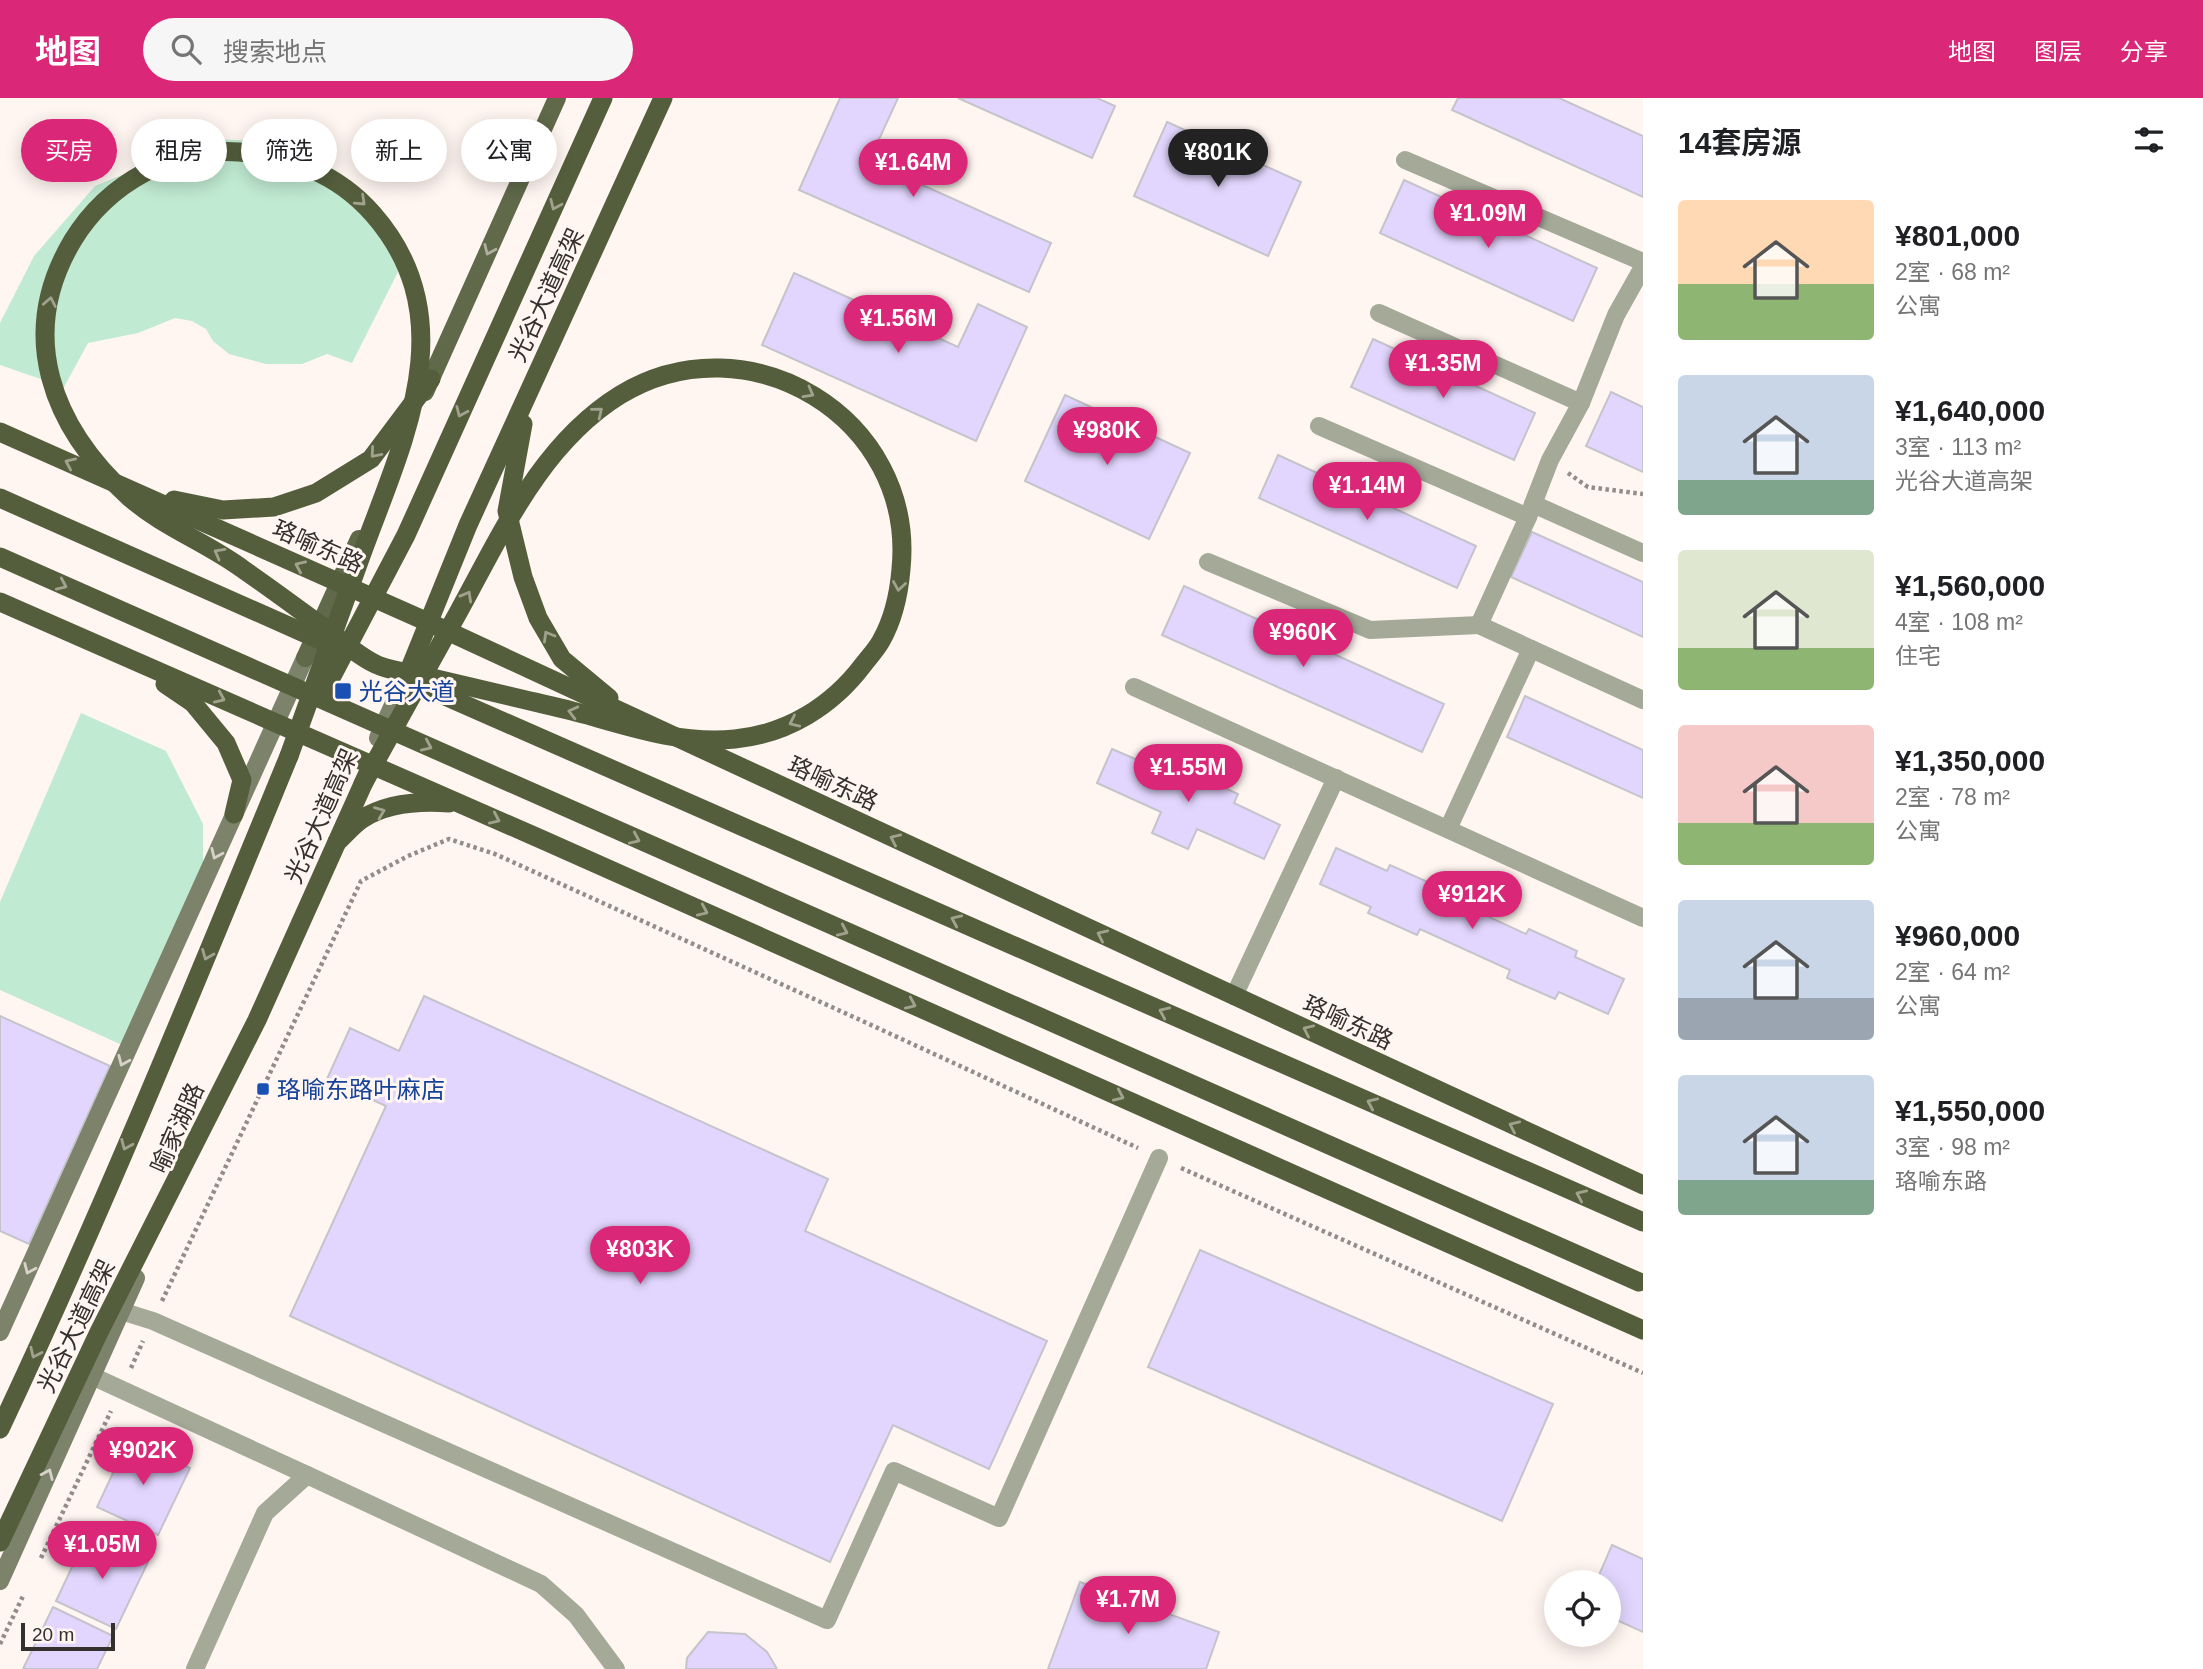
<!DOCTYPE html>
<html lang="zh">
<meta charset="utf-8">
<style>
:root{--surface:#fff;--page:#f6f6f6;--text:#202124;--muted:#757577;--accent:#db2777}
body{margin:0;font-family:Helvetica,"Noto Sans SC",sans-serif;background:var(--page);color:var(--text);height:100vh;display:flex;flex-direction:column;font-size:26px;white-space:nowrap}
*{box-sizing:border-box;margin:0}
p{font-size:23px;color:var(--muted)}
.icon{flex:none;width:38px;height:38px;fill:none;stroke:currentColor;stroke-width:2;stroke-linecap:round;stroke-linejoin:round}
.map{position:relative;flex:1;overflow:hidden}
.sheet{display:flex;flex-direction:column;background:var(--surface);width:560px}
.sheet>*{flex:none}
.top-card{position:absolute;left:21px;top:21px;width:665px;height:63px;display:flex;gap:14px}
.fabs{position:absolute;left:1544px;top:1472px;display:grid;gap:14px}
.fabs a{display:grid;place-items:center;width:77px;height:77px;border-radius:50%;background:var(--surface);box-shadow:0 4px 18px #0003;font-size:35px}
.scale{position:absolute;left:21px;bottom:18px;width:94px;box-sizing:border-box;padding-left:7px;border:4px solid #34302e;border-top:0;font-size:19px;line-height:24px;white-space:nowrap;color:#34302e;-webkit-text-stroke:5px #fff5f1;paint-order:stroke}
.price{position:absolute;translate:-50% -60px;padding:0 16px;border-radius:24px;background:var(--accent);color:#fff;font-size:23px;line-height:46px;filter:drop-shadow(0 2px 4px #0008)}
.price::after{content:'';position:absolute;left:50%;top:42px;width:21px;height:16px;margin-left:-10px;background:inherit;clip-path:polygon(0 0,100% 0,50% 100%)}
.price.active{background:#222;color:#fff}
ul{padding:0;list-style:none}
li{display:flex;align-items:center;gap:21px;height:175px;padding:0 35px}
li span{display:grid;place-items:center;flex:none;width:196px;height:140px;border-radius:7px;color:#555}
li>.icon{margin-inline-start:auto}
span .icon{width:84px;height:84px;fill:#fffc;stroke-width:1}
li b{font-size:30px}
h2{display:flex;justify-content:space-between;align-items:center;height:84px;padding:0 35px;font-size:30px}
.chip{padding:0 24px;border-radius:32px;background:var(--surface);box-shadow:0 4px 18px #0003;font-size:24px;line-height:63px}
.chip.active{background:var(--accent);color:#fff}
header{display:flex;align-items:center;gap:42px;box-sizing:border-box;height:98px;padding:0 35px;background:var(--accent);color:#fff}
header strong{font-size:33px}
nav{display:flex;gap:38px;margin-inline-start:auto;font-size:24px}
.search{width:490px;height:63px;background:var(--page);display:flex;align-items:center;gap:18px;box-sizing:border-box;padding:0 24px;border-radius:38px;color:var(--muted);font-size:26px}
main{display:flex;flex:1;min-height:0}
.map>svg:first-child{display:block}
.green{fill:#c0ead2}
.building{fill:#e2d6fe;stroke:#c5c3cb;stroke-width:2}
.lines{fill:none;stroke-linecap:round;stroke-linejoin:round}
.path{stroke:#938c89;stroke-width:4.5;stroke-dasharray:3.5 3.5;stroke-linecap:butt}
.minor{stroke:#a4a998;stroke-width:18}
.secondary{stroke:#7c836a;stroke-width:18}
.primary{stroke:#60694a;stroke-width:18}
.trunk{stroke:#545e3c;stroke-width:19}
.trunk-bridge{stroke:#545e3c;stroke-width:19}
.oneway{stroke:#a1a28d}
.oneway2{stroke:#b0af9e}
.oneway3{stroke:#d8d3c8}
.transit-dot{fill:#1a4fb4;stroke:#fff5f1;stroke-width:2.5}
.labels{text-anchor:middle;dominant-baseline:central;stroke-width:6;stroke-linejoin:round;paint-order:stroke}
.street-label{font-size:24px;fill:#34302e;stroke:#fff5f1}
.transit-label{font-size:24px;fill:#164399;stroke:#fff5f1;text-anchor:start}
</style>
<header>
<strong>地图</strong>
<div class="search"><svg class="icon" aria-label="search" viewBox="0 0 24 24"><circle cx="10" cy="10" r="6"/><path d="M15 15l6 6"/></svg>搜索地点</div>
<nav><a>地图</a><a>图层</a><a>分享</a></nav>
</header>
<main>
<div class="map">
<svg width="1643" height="1571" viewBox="0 0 1643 1571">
<rect width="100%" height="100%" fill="#fff5f1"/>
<!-- green -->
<g class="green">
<path d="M209,41l79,3 52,31 51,49 15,34 -54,107 -25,-9 -25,10h-36l-37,-10 -16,-13 -7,-12 -14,-8 -17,-3 -37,15 -50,10 -24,44 -64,-22v-42l34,-67 61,-70z"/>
<path d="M81,615l85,38 37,73v65l-72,160 -131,-59v-88z"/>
</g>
<!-- building -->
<g class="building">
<path d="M840,0h58l-29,63 182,82 -22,49 -230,-102z"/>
<path d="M958,0h139l18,8 -23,52z"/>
<path d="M1458,0h101l84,38v61l-191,-87z"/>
<path d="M1167,24l134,60 -33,74 -134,-60z"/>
<path d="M1404,82l193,88 -24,53 -193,-88z"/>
<path d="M794,175l164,74 20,-43 49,23 -51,114 -214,-96z"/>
<path d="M1373,241l162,74 -21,47 -163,-73z"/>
<path d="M1611,294l32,15v65l-57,-26z"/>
<path d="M1065,297l125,58 -41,86 -124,-58z"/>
<path d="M1278,357l198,91 -19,42 -198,-90z"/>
<path d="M1532,434l111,50v55l-132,-60z"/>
<path d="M1184,488l260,118 -22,48 -260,-117z"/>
<path d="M1525,598l118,54v48l-136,-61z"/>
<path d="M1112,651l42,18 5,-9 79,36 -4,9 46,22 -16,34 -67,-30 -9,20 -36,-16 9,-21 -64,-29z"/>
<path d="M1336,750l51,23 3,-6 49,22 -2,6 89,41 3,-5 48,22 -2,6 49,22 -16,35 -49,-22 -4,7 -48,-21 3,-8 -90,-41 -3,6 -49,-22 3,-6 -51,-23z"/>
<path d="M424,898l404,183 -23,52 242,110 -58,128 -96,-44 -63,137 -540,-246 96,-210 -59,-27 23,-51 49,23z"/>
<path d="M0,918l110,50 -81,178 -29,-13z"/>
<path d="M1200,1152l353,154 -51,117 -354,-154z"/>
<path d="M129,1341l61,29 -32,67 -61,-28z"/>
<path d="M88,1435l60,29 -32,67 -60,-28z"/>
<path d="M1612,1447l31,14v73l-35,-16v-34h-12z"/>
<path d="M1080,1484l139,50 -13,37h-158z"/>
<path d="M53,1509l60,29 -16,33h-74z"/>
<path d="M708,1534l37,2 22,18 10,17h-91l1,-11z"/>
</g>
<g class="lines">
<!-- path -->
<g class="path">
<path d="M1568,375l20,14 55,7"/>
<path d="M1181,1070l462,205"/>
<path d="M162,1203l199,-420 47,-25 41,-17 46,15 374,170 269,124"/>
<path d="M131,1270l12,-27"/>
<path d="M41,1460l70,-147"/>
<path d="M0,1546l24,-50"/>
</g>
<!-- minor -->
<g class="minor">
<path d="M1405,62l238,102"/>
<path d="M1643,169l-27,48 -35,88 -31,57 -22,57 -49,108 164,75"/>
<path d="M1379,215l202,90"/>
<path d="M1319,328l209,91"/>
<path d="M1533,406l110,49"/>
<path d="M1208,464l162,68 109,-5"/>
<path d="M1134,589l509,231"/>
<path d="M1448,731l83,-180"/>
<path d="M1234,898l102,-218"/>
<path d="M121,1213l32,10 674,299 67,-149 105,47 160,-360"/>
<path d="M92,1278l215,99"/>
<path d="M195,1571l70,-156 42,-38 234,109 35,31 40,54"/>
</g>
<!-- secondary -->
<g class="secondary">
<path d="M378,640l20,-44"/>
<path d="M0,1234l305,-674"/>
<path d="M0,1483l136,-303"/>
</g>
<!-- primary -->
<g class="primary">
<path d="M425,294l132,-294"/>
<path d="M305,560l54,-119"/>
</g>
<!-- trunk -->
<g class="trunk">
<path d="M523,326l-16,87 16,66 15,41 24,41 47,39"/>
<path d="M0,334l430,191 1213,562"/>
<path d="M174,402l49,10 51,-3 42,-14 55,-34 60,-80"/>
<path d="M0,504l543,238 1100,490"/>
<path d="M165,586l28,19 33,40 16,37 -8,34"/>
<path d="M337,744c8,-7 16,-17 25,-23 25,-16 59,-18 87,-16"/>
<path d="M0,1331c104,-221 196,-447 289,-673"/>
</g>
<!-- trunk-bridge -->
<g class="trunk-bridge">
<path d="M0,400l338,150"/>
<path d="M0,459l1639,725"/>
<path d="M404,585l64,-158 195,-427"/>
<path d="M420,587l1223,537"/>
<path d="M322,597l84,-160 197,-437"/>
<path d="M289,658c24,-67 48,-133 72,-200 41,-113 105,-236 12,-342 -36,-41 -82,-57 -134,-62 -66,-5 -131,31 -166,88 -57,95 -21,187 56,257 34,30 79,46 115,73 29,20 57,41 86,62 16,12 32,27 50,34 14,5 30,7 44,10 30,7 60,14 89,21 25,6 50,11 74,18 49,14 96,29 148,24 52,-5 97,-33 128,-74 6,-8 13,-15 18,-24 12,-21 18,-48 20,-72 15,-151 -153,-252 -281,-174 -79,49 -118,138 -161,216 -32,58 -64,115 -96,173"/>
<path d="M0,1444l99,-210 158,-312 111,-247"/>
</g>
</g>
<!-- one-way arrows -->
<defs><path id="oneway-chevron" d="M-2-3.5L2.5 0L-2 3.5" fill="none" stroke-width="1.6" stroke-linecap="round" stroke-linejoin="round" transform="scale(1.75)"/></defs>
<g class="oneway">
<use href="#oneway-chevron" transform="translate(361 103) rotate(43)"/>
<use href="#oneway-chevron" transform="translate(555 107) rotate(114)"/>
<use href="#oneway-chevron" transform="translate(50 204) rotate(-79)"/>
<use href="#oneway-chevron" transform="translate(809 295) rotate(29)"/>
<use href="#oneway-chevron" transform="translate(461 314) rotate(114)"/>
<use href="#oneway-chevron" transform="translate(598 314) rotate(-39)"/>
<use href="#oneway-chevron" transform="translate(375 355) rotate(131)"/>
<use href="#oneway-chevron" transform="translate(70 365) rotate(-156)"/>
<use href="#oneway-chevron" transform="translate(219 455) rotate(-151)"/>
<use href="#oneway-chevron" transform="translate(300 468) rotate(-156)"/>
<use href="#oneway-chevron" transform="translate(62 487) rotate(24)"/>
<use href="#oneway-chevron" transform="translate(899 488) rotate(99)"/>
<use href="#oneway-chevron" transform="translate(467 498) rotate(-61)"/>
<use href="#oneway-chevron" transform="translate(548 538) rotate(-120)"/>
<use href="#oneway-chevron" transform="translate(220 600) rotate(24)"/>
<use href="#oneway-chevron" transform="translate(573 614) rotate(-166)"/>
<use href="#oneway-chevron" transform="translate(794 624) rotate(155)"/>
<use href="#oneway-chevron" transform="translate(427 648) rotate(24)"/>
<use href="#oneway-chevron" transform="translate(380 714) rotate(-22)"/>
<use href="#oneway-chevron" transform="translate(495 721) rotate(24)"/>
<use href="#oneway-chevron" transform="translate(635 741) rotate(24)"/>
<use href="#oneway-chevron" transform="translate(895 741) rotate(-155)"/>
<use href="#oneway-chevron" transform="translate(703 813) rotate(24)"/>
<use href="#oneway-chevron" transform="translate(956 822) rotate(-156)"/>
<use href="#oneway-chevron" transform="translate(843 833) rotate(24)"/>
<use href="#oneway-chevron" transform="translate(1102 837) rotate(-155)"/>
<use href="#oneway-chevron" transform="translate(207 857) rotate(112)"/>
<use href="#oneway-chevron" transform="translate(911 906) rotate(24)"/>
<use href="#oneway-chevron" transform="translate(1164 914) rotate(-156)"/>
<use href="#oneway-chevron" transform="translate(1308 932) rotate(-155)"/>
<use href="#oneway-chevron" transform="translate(1119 998) rotate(24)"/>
<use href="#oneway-chevron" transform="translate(1372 1005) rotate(-156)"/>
<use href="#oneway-chevron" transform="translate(1514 1028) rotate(-155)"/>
<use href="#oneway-chevron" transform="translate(126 1047) rotate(113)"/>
<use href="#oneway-chevron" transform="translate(1581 1097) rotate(-156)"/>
<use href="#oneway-chevron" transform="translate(35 1255) rotate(115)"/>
</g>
<use class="oneway2" href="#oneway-chevron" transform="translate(489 152) rotate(114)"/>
<g class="oneway3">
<use href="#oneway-chevron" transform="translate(216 756) rotate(114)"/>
<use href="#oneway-chevron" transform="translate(123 963) rotate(114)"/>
<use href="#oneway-chevron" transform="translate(29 1171) rotate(114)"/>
<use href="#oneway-chevron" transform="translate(48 1376) rotate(-66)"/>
</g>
<!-- markers -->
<g class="transit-dot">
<rect x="334" y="584" width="18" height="18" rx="3.5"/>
<rect x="256" y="984" width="14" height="14" rx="3.5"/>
</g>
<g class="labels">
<!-- street labels -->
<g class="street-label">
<text transform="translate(546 197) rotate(-65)">光谷大道高架</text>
<text transform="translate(318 448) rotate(24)">珞喻东路</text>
<text transform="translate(833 685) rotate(25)">珞喻东路</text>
<text transform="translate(321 718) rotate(-66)">光谷大道高架</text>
<text transform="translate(1348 924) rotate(25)">珞喻东路</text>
<text transform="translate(177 1030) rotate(-66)">喻家湖路</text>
<text transform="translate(76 1228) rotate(-64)">光谷大道高架</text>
</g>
<!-- transit labels -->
<g class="transit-label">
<text x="359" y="593">光谷大道</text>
<text x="277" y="991">珞喻东路叶麻店</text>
</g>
</g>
</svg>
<div class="fabs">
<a><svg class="icon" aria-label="locate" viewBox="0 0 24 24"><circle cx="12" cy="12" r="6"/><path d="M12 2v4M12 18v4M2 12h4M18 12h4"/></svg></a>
</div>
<div class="scale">20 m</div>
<b class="price active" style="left:1218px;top:91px">¥801K</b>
<b class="price" style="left:913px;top:101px">¥1.64M</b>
<b class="price" style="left:1488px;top:152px">¥1.09M</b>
<b class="price" style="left:898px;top:257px">¥1.56M</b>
<b class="price" style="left:1443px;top:302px">¥1.35M</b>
<b class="price" style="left:1107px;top:369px">¥980K</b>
<b class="price" style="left:1367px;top:424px">¥1.14M</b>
<b class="price" style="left:1303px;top:571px">¥960K</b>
<b class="price" style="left:1188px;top:706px">¥1.55M</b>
<b class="price" style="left:1472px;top:833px">¥912K</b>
<b class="price" style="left:640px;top:1188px">¥803K</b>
<b class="price" style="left:143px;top:1389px">¥902K</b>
<b class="price" style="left:102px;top:1483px">¥1.05M</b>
<b class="price" style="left:1128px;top:1538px">¥1.7M</b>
<div class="top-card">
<a class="chip active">买房</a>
<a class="chip">租房</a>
<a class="chip">筛选</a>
<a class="chip">新上</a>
<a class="chip">公寓</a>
</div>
</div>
<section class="sheet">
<h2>14套房源<svg class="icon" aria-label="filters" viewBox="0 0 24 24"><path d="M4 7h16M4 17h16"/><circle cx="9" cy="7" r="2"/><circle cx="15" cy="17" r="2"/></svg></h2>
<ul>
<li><span style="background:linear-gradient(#ffd9b3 60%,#8fb573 0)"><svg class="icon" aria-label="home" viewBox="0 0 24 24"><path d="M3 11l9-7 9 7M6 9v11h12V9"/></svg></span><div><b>¥801,000</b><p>2室 · 68 m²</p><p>公寓</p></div></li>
<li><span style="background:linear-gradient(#c9d6e8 75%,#7fa58c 0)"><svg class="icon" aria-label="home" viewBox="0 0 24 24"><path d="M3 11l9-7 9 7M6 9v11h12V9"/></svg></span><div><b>¥1,640,000</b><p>3室 · 113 m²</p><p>光谷大道高架</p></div></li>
<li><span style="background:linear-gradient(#dfe7d0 70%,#8fb573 0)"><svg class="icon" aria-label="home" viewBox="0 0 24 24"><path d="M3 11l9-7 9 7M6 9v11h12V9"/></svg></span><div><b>¥1,560,000</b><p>4室 · 108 m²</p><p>住宅</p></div></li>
<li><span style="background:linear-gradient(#f6c9c9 70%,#8fb573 0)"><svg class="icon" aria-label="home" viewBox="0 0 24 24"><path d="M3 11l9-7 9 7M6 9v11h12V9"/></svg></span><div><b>¥1,350,000</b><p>2室 · 78 m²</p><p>公寓</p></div></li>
<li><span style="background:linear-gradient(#c9d6e8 70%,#9aa5b1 0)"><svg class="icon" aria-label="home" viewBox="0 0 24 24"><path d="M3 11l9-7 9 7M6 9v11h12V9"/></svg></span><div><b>¥960,000</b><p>2室 · 64 m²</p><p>公寓</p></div></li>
<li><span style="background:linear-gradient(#c9d6e8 75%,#7fa58c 0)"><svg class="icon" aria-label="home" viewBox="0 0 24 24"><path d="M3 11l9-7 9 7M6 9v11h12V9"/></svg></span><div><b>¥1,550,000</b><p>3室 · 98 m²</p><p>珞喻东路</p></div></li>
</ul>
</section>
</main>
